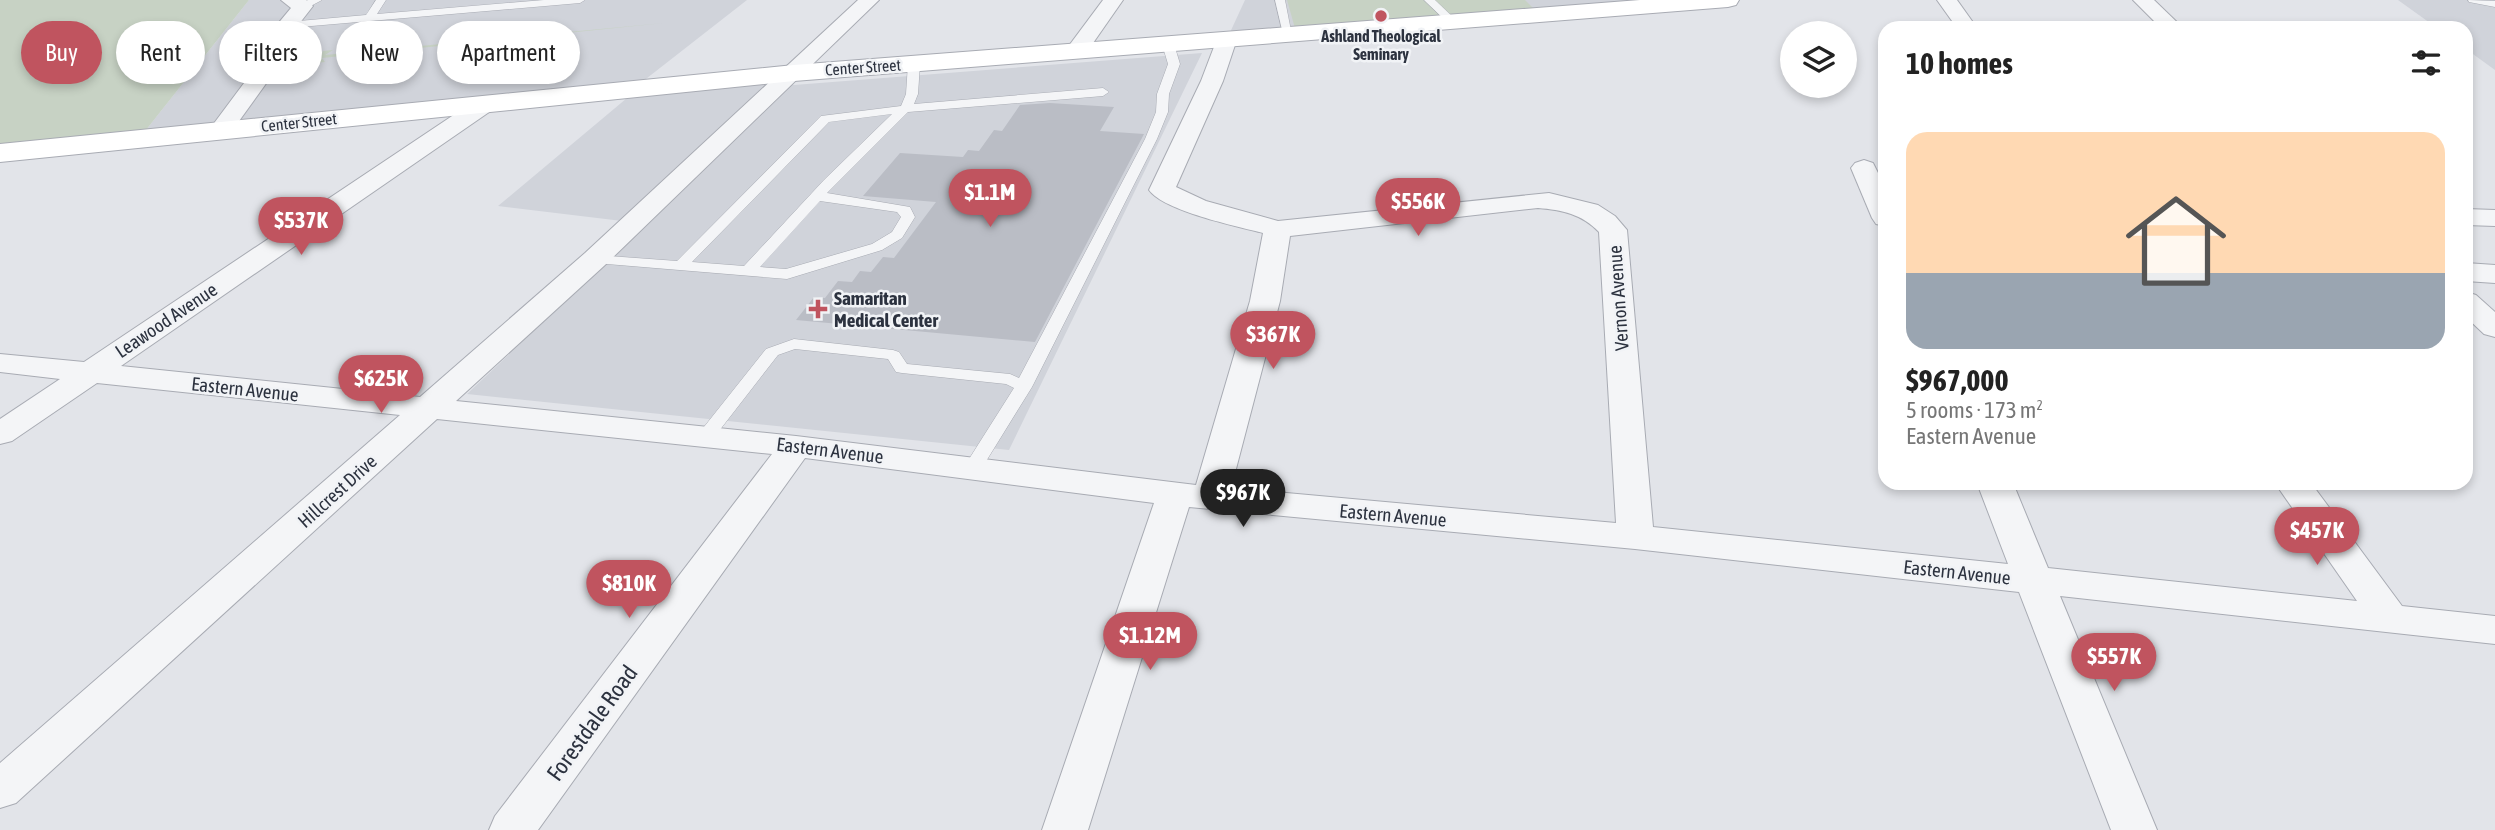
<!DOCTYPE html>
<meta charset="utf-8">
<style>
:root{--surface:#fff;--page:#f2f2f2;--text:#222;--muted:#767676;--accent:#c0545f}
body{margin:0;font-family:"Asap Condensed",sans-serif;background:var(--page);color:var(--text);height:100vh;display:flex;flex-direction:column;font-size:26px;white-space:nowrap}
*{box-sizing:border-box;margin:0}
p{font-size:23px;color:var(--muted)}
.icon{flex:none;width:38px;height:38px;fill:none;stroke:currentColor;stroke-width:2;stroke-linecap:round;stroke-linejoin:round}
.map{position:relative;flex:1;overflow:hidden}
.drawer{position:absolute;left:1878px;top:21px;width:595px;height:469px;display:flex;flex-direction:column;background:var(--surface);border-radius:21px;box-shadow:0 4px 10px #0003}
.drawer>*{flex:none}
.top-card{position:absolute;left:21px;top:21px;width:665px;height:63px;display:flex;gap:14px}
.controls{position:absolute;left:1780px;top:21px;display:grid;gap:14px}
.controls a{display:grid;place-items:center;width:77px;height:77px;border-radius:50%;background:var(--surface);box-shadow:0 4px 10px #0003;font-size:35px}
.price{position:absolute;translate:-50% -60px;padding:0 16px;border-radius:24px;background:var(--accent);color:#fff;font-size:23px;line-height:46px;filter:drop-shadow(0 2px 4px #0008)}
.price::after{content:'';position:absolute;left:50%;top:42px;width:21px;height:16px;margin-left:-10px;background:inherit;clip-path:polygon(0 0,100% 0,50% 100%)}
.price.active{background:#222;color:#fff}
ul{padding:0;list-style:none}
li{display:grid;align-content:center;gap:14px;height:371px;padding:0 28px}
li span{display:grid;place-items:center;height:217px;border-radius:21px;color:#555}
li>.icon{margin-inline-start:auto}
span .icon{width:126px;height:126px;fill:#fffc;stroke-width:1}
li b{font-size:30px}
h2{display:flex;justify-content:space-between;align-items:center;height:84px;padding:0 28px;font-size:30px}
.tag{padding:0 24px;border-radius:32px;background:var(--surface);box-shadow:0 4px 10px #0003;font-size:24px;line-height:63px}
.tag.active{background:var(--accent);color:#fff}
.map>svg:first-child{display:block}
.built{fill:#d0d3da}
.green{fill:#c7d2c4}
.building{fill:#babdc5}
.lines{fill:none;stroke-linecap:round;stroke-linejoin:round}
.service-casing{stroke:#a8abb3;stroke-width:1}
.minor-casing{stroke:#a8abb3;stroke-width:2}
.secondary-casing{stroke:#a8abb3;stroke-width:2}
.service{fill:#f4f5f7;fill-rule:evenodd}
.minor{fill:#f4f5f7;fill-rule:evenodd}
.secondary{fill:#fff;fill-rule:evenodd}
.poi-dot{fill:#c0545f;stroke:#f1f3f6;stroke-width:2.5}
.labels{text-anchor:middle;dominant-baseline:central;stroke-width:5;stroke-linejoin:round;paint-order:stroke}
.far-poi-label{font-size:16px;font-weight:bold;fill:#2c323f;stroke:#f1f3f6}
.far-street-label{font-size:16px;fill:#2c323f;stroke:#f1f3f6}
.poi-label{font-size:19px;font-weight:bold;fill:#2c323f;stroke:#f1f3f6;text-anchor:start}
.street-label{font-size:19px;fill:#2c323f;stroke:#f1f3f6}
.near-street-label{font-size:23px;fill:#2c323f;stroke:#f1f3f6}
</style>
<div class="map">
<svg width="2495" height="830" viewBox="0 0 2495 830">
<rect width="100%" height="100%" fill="#e2e4e9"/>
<!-- built -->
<g class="built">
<path d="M249,0h498l-105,82 126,-10 26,13 408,-32 -193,397 -542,-56 180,-170 -149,-18 135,-113 -496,56 5,-14z"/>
<path d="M1245,0h430l-448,39z"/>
<path d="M2398,0h97v70l-29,-21v-21h-29z"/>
</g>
<!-- green -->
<g class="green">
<path d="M0,0h249l-107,135 -142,15z"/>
<path d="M1287,0h238l12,12 -241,20z"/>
<path d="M664,23l-342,35 3,4 -9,1 7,-12 10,-1 -8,5z"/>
</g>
<!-- building -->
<path class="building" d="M1050,103l64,4 -14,24 44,3 -109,208 -239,-22 18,-23 11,1 13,-17 14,1 8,-11 11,1 12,-15 11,1 42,-56 -73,-6 37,-43 63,4 5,-7 11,1 15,-21 8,1 18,-26z"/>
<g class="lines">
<defs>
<g id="service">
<path d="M308,0h14l-15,8h-8v-4z"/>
<path d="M376,0h10l-9,14 167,-14h41l-5,3 -292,25 -5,-3 5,-3 78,-7z"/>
<path d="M1275,0h10l7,36 -9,-2z"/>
<path d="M1424,0h11l22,21 -9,2z"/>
<path d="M2468,0l27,1v6l-26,-5z"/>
<path d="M1168,41l6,3 6,20 -11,30 -1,18 -11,27 -125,248 -52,84 -7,2 -9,-6 50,-79 -8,-4 -104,-11 -6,-1 -8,-13 -93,-10 -17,6 -66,85h-12l-3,-4 3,-4 66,-83 28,-10 99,11 6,2 8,12 103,10 9,4 126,-239 11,-27 1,-18 11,-30 -6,-20z"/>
<path d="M914,61l6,3 -2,30 -4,10 189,-16 6,4 -6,4 -195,16 -81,81 83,14 5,10 -13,21 -20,12 -95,29 -192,-16 -7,-4 7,-4 82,6 144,-145 80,-10 5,-12 2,-30zM892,114l-68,66 -80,86 -52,-4 137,-140zM820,201l77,11 4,5 -9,15 -20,12 -86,25 -26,-2z"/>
</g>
<g id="minor">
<path d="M281,0h25l7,6 -35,45 -3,20 -46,64 -8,2 -8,-2 -4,-5 44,-59 3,-21 35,-42z"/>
<path d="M858,0h21l-274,265 -149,136 340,35 400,49 54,-184 13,-68c-27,-7 -99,-22 -114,-43l52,-109 16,-42 3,-4h14l3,4 -14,42 -47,106 30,14 72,20 271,-28 49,12 17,11 12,14 26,297 355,37 -31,-81h36l35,85 309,33 -82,-118h36l91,123 93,10v28l-435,-48 97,234h-46l-92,-238 -384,-43 -446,-42 -101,323h-46l112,-327 -349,-45 -267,372h-49l6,-14 277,-362 -335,-35 -421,384 -16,5v-45l400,-348 -303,-32 -85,58 -12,3v-25l60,-40 -60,-7v-18l84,8 395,-264h16l4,5 -4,5 -374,258 299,31 165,-144zM1538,208c24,2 44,6 61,24l17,291 -385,-35 49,-187 10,-65z"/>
<path d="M1103,0h20l-39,56h-16l-3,-5z"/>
<path d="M1937,0h20l20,28h-20z"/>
<path d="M2133,0h21l29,28h-22z"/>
<path d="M1864,160l9,3 12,24v39l-9,-2 -4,-6 -21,-50 4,-5z"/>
<path d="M2466,209l29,1v16l-29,-1z"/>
<path d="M2466,263l29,2v18l-29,-2z"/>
<path d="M2466,292l10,3 19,17v25l-11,-3 -18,-17z"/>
</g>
<path id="secondary" d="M1640,0h99l-3,5 -8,2 -934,74 -794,81v-18l794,-79z"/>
</defs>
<!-- service casing -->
<use href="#service" class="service-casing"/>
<!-- minor casing -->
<use href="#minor" class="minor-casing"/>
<!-- secondary casing -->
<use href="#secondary" class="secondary-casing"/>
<!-- service -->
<use href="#service" class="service"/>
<!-- minor -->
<use href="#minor" class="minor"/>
<!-- secondary -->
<use href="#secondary" class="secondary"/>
</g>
<!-- markers -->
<g class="poi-dot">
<circle cx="1381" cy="16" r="7"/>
<path d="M814.5 298.5h7v7h7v7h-7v7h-7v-7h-7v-7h7z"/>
</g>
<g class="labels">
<!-- far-poi labels -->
<g class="far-poi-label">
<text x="1381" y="36">Ashland Theological<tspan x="1381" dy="18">Seminary</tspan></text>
</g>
<!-- far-street labels -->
<g class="far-street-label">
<text transform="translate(863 67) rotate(-4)">Center Street</text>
<text transform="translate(299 122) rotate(-6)">Center Street</text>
</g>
<!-- poi labels -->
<g class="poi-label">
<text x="834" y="298">Samaritan<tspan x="834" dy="22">Medical Center</tspan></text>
</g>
<!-- street labels -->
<g class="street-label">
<text transform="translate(1618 298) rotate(-94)">Vernon Avenue</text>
<text transform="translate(166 320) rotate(-34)">Leawood Avenue</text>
<text transform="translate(245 389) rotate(6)">Eastern Avenue</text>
<text transform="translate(830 450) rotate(7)">Eastern Avenue</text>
<text transform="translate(337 491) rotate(-42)">Hillcrest Drive</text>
<text transform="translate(1393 515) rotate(5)">Eastern Avenue</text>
<text transform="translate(1957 572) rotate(6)">Eastern Avenue</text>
</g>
<!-- near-street labels -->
<g class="near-street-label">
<text transform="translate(592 723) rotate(-54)">Forestdale Road</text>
</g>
</g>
</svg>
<div class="controls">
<a><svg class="icon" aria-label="layers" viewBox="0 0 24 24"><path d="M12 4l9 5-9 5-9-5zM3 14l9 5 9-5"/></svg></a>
</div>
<b class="price" style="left:990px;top:229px">$1.1M</b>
<b class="price" style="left:1418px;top:238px">$556K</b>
<b class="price" style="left:301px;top:257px">$537K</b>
<b class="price" style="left:1273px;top:371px">$367K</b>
<b class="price" style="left:381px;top:415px">$625K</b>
<b class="price active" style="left:1243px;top:529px">$967K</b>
<b class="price" style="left:2317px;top:567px">$457K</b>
<b class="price" style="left:629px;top:620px">$810K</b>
<b class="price" style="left:1150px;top:672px">$1.12M</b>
<b class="price" style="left:2114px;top:693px">$557K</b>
<div class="top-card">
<a class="tag active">Buy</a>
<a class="tag">Rent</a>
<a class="tag">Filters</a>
<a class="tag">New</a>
<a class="tag">Apartment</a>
</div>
<section class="drawer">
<h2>10 homes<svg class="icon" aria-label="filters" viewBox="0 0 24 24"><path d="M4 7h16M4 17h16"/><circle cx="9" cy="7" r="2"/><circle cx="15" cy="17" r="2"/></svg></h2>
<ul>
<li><span style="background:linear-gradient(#ffd9b3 65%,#9aa5b1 0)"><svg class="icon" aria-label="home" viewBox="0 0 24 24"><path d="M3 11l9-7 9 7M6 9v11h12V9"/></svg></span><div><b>$967,000</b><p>5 rooms · 173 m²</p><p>Eastern Avenue</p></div></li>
</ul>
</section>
</div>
